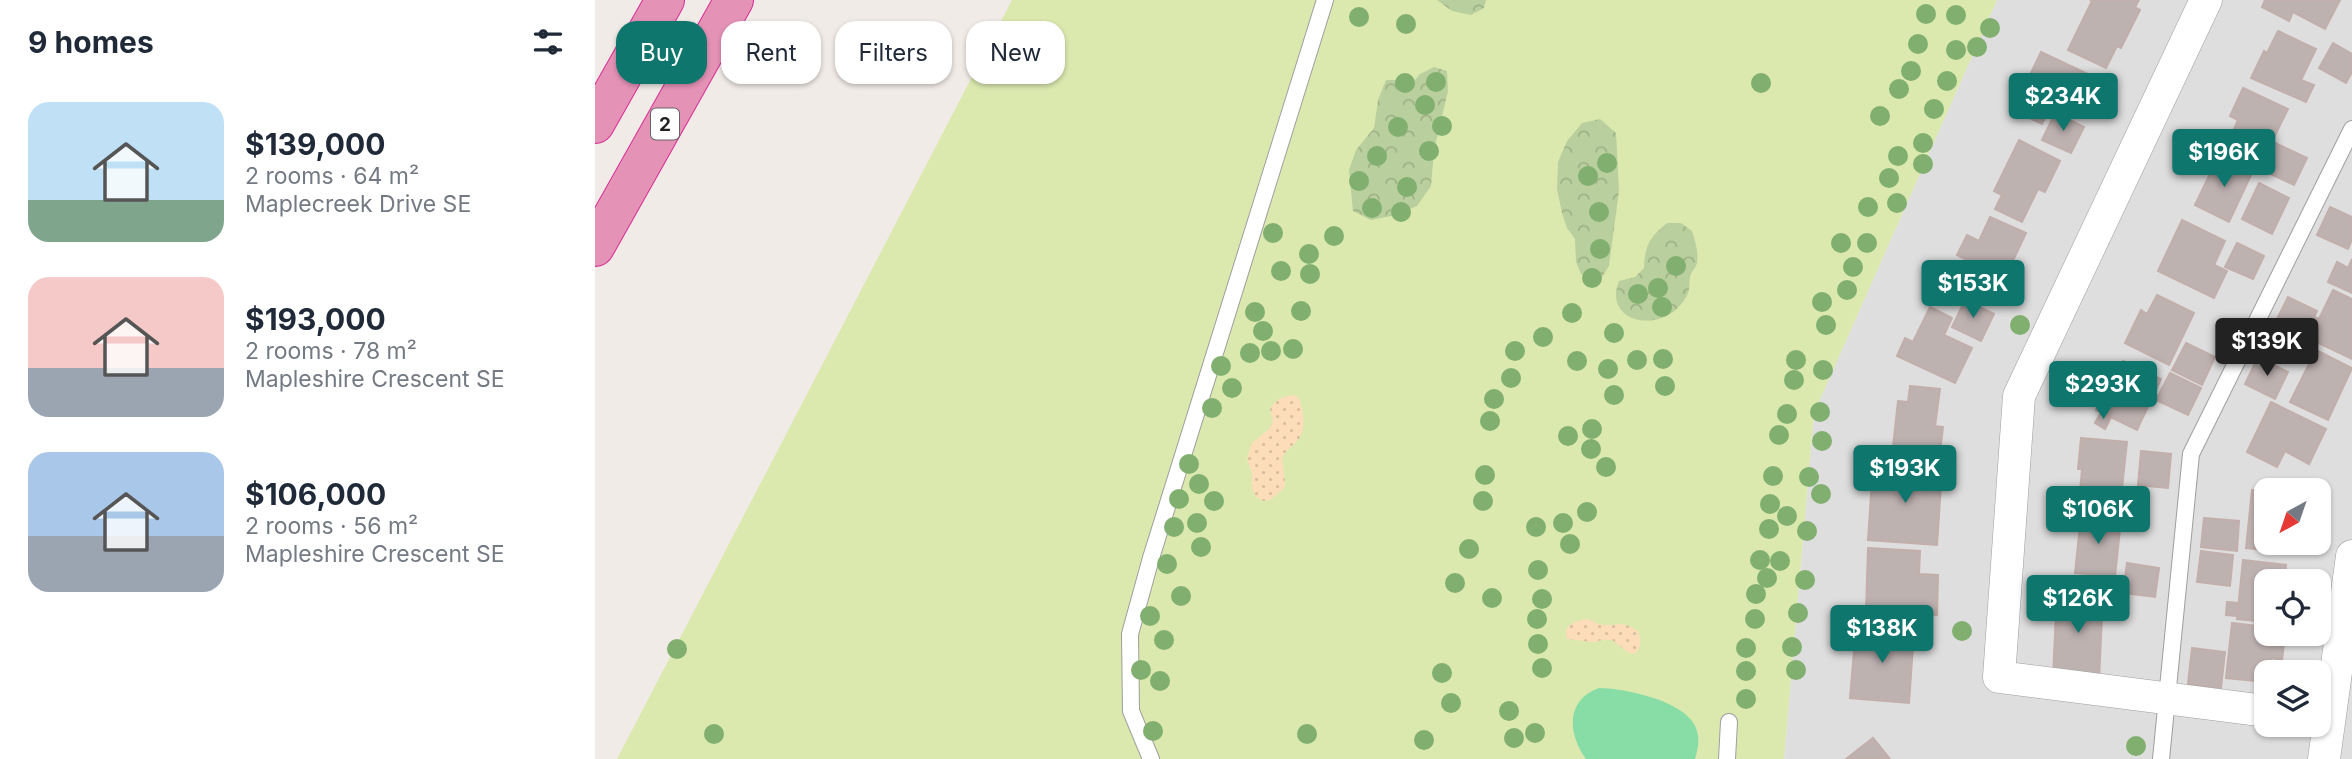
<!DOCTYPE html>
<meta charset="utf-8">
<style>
:root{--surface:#fff;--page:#f2f2f3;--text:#1f2937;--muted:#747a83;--accent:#0f766e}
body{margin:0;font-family:Inter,sans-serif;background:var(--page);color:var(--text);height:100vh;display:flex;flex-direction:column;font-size:26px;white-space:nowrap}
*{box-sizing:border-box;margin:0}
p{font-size:23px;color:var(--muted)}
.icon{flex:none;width:38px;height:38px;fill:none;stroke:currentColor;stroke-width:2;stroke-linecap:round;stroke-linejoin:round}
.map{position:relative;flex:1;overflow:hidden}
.side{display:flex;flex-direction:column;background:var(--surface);width:595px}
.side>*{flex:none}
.hud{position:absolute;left:21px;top:21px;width:665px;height:63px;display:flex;gap:14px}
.needle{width:46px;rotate:220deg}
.buttons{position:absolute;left:1659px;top:478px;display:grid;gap:14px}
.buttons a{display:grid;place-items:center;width:77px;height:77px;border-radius:14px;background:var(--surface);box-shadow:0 2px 5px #0004;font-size:35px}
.price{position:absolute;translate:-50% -60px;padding:0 16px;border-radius:7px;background:var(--accent);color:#fff;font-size:23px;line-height:46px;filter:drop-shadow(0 2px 4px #0008)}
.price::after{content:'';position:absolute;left:50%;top:42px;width:21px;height:16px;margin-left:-10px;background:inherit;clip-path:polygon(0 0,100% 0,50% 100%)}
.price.current{background:#222;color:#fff}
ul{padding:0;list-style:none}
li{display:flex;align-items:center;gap:21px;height:175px;padding:0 28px}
li span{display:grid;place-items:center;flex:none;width:196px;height:140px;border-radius:21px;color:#555}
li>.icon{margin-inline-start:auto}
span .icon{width:84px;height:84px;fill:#fffc;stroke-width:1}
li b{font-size:30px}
h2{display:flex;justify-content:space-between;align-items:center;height:84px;padding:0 28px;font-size:30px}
.chip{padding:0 24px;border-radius:21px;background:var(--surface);box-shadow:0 2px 5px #0004;font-size:24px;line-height:63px}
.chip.current{background:var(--accent);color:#fff}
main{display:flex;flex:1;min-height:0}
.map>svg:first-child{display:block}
.residential{fill:#dfdede;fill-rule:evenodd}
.grass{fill:#dbe9af}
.forest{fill:url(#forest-crowns)}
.sand{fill:url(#sand-dots)}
.pitch{fill:#88dda6}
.building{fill:#beb2b1;stroke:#c2aeaa;stroke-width:2}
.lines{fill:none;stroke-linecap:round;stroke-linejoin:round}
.service-casing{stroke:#9e9e9e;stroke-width:18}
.minor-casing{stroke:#9e9e9e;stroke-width:33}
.motorway-casing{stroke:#d72c94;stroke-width:40}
.service{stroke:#fff;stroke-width:16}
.minor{stroke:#fff;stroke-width:32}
.motorway{stroke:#e592b7;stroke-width:38}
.tree{fill:#80af70}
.labels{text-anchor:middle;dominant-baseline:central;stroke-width:7;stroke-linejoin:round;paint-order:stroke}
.shield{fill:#fff;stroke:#646464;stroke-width:2}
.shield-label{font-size:19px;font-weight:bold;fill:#212121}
</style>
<main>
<section class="side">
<h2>9 homes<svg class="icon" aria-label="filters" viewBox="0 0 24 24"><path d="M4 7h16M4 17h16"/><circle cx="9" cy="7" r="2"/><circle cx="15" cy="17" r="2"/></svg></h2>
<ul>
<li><span style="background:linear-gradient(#bfe0f5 70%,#7fa58c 0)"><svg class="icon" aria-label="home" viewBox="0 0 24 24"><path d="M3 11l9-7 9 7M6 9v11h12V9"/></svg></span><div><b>$139,000</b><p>2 rooms · 64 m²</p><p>Maplecreek Drive SE</p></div></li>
<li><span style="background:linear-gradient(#f6c9c9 65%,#9aa5b1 0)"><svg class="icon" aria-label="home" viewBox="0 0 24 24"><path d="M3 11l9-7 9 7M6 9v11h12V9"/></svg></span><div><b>$193,000</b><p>2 rooms · 78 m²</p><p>Mapleshire Crescent SE</p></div></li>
<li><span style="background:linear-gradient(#a9c7e8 60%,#9aa5b1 0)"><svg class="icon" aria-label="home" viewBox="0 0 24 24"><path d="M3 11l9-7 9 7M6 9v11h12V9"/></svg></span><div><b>$106,000</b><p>2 rooms · 56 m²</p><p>Mapleshire Crescent SE</p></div></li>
</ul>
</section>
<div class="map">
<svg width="1757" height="759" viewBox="0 0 1757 759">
<defs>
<pattern id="forest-crowns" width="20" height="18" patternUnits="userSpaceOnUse" patternTransform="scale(1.75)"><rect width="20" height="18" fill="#b9cf9d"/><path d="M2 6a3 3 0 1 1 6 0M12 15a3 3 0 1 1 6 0" fill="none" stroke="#9fb187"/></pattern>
<pattern id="sand-dots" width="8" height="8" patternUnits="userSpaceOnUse" patternTransform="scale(1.75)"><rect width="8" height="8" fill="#fdddb9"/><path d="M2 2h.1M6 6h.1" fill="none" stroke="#d9bd9f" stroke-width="1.8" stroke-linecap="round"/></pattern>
</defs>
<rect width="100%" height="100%" fill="#f1ebe7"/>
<!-- residential -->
<path class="residential" d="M1402,0h355v759h-568l30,-346zM1671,490h53v52h-53zM1671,581h53v53h-53zM1671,672h53v52h-53z"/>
<!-- grass -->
<path class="grass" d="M417,0h985l-183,413 -30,346h-1167z"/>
<!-- forest -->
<g class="forest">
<path d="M842,0h49l-2,8 -13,7 -19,-4z"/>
<path d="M839,67l13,4 1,20 -14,59 -3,36 -14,20 -21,9 -25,5 -18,-9 -4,-41 7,-20 18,-22 4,-28 8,-20h14l8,8 12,-14z"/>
<path d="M1005,119l16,14 3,58 -10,75 -7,11 -12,1 -9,-4 -5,-12 -1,-23 -8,-11 -5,-15 -5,-24 1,-27 9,-21 15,-18z"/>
<path d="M1072,223h14l11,8c3,10 7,21 5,32 -1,5 -6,8 -7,14 -1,5 0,11 -2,16 -19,44 -87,32 -69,-12l16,-4 9,-9c1,-23 5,-30 23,-45z"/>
</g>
<!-- sand -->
<g class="sand">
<path d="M697,395l6,2c6,12 9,34 -1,44 -5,6 -11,9 -15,17l3,24 -1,6 -14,12 -7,1 -7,-4 -4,-8v-16l-5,-14 4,-15 18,-15 4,-8 -3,-12c6,-10 11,-12 22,-14z"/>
<path d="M993,619c5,2 11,6 17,6 16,0 18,-4 33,6 3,9 4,15 -3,23l-6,-1 -17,-13h-9l-10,2 -26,-3c-5,-14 10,-19 21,-20z"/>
</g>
<!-- pitch -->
<path class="pitch" d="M1004,688c25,0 78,12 93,33 9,12 7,25 3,38h-109c-18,-25 -21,-59 13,-71z"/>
<!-- building -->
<g class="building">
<path d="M1495,0h49l-4,7 5,3 -19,38 -4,-2 -11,22 -38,-18 24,-49z"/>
<path d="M1670,0h75l-15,29 -32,-17 -4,9 -27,-14z"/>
<path d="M1683,31l38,18 -15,31 13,5 -8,17 -55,-24 13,-27 3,2z"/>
<path d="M1738,43l19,11v18l-6,11 -27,-15z"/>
<path d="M1446,52l51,24 -17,36 -17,-8 -3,7 -5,-3 -8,16 -29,-14z"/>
<path d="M1648,88l45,21 -24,49 -35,-17 9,-21 -8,-4z"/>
<path d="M1460,113l29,14 -13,26 -29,-13z"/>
<path d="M1424,140l41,21 -15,31 -7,-3 -16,33 -27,-13 7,-14 -8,-4z"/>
<path d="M1680,143l32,15 -13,27 -32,-15z"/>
<path d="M1623,157l34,16 -23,49 -34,-17z"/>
<path d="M1664,183l30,15 -17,36 -30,-15z"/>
<path d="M1735,207l22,10v22l-4,10 -31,-14z"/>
<path d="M1395,217l36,16 -33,70 -32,-15 7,-15 -4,-3 5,-9 -12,-6 10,-20 12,6z"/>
<path d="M1587,220l43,21 -11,24 13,6 -13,27 -56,-27z"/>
<path d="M1642,243l27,13 -11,23 -28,-12z"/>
<path d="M1757,259v34l-24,-11 9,-20 11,6z"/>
<path d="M1738,290l19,9v60l-42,-20 1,-2 -5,-2 -2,4 -30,-14 14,-28 29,14 -3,6 5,2z"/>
<path d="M1562,295l37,18 -25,52 -44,-22 16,-33 6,4z"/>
<path d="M1370,300l29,14 -13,27 -29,-14z"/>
<path d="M1335,307l22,11 -8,17 28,13 -17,35 -58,-27 8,-18 8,4z"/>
<path d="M1591,343l29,14 -13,28 -30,-15z"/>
<path d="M1721,350l36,18 -24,52 -38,-18z"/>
<path d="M1663,357l30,15 -13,27 -30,-15z"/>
<path d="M1528,361l38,18 -24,51 -41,-20 14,-29 3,2z"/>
<path d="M1575,373l31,15 -13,27 -32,-15z"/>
<path d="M1315,386l30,3 -5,37 8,1 -4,34 -47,-5 6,-55 10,1z"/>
<path d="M1676,402l55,27 -17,35 -24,-13 -8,16 -30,-15z"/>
<path d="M1505,414l10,5 -5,10 -10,-6z"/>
<path d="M1486,438l46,4 -6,55 -41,-5 2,-23h-4z"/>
<path d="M1546,451l30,3 -3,34 -30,-3z"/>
<path d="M1278,464l69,5 -5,76 -69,-5z"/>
<path d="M1657,490l14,2v50h16l-1,10 -35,-4z"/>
<path d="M1486,516l40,4 -6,56 -40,-3z"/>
<path d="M1609,518l35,3 -2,30 -36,-4z"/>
<path d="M1273,548l52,3 -1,23 19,1 -1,40 -71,-4z"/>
<path d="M1606,551l32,4 -3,31 -33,-4z"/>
<path d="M1648,560l43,5 -2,16h-18v41l-29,-3z"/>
<path d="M1532,563l32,5 -4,29 -32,-4z"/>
<path d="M1462,591l46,2 -4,87 -46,-3z"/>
<path d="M1632,602l11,1 -1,13 -11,-1z"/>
<path d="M1637,623l34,4v7h19l-3,26 -11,-2 -2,14h-3v10l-40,-4z"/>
<path d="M1261,627l58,5 -5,71 -59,-5z"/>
<path d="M1597,648l33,4 -4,36 -33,-4z"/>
<path d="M1278,738l17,21h-44z"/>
</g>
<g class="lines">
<defs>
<g id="service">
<path d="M556,759l-20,-48 -1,-77 21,-76 174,-558"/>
<path d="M1132,759l2,-37"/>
<path d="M1566,759l30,-305 161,-325"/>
</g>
<g id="minor">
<path d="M1611,0l-187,396 -20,281 267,34"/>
<path d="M1729,759l28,-203"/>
</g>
<g id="motorway">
<path d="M0,124l70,-124"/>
<path d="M0,247l139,-247"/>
</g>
</defs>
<!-- service casing -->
<use href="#service" class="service-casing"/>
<!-- minor casing -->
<use href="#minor" class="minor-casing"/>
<!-- motorway casing -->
<use href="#motorway" class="motorway-casing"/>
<!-- service -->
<use href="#service" class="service"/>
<!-- minor -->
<use href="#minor" class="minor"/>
<!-- motorway -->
<use href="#motorway" class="motorway"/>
</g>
<!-- trees -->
<g class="tree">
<circle cx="1331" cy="14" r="10"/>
<circle cx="1361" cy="15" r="10"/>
<circle cx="764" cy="17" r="10"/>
<circle cx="811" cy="24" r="10"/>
<circle cx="1395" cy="28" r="10"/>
<circle cx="1323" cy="44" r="10"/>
<circle cx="1382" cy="47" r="10"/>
<circle cx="1361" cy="50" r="10"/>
<circle cx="1316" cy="71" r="10"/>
<circle cx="1352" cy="81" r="10"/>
<circle cx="841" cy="82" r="10"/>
<circle cx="810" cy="83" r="10"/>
<circle cx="1166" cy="83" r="10"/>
<circle cx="1304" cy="89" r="10"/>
<circle cx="830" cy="105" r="10"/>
<circle cx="1339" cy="109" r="10"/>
<circle cx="1285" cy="116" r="10"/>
<circle cx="847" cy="126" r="10"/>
<circle cx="803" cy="127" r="10"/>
<circle cx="1328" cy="143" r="10"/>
<circle cx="834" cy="151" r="10"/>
<circle cx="782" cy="156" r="10"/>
<circle cx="1303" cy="156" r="10"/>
<circle cx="1012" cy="163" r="10"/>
<circle cx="1328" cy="164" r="10"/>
<circle cx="993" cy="176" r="10"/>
<circle cx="1294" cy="178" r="10"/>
<circle cx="764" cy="181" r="10"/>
<circle cx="812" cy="187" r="10"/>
<circle cx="1302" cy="203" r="10"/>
<circle cx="1273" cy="207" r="10"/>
<circle cx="777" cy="208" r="10"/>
<circle cx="806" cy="212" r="10"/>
<circle cx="1004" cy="212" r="10"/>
<circle cx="678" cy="233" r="10"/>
<circle cx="739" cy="236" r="10"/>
<circle cx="1246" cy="243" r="10"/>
<circle cx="1272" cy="243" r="10"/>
<circle cx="1005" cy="249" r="10"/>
<circle cx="714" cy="254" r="10"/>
<circle cx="1081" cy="266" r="10"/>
<circle cx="1258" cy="267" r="10"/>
<circle cx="686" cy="271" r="10"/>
<circle cx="715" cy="274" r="10"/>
<circle cx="997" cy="278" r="10"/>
<circle cx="1063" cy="288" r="10"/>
<circle cx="1252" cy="290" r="10"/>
<circle cx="1043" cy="294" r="10"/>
<circle cx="1227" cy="302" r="10"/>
<circle cx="1067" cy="307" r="10"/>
<circle cx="706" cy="311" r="10"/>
<circle cx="660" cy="312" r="10"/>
<circle cx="977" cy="313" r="10"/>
<circle cx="1231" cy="325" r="10"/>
<circle cx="1425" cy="325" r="10"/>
<circle cx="668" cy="331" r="10"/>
<circle cx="1019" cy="333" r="10"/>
<circle cx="948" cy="337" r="10"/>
<circle cx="698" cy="349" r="10"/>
<circle cx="676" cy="351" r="10"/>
<circle cx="920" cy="351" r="10"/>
<circle cx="655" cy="353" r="10"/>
<circle cx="1068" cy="359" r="10"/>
<circle cx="1042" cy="360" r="10"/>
<circle cx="1201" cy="360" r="10"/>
<circle cx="982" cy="361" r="10"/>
<circle cx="626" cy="366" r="10"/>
<circle cx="1013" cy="369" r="10"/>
<circle cx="1228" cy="370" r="10"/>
<circle cx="916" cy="378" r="10"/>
<circle cx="1199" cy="380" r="10"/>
<circle cx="1070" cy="386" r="10"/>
<circle cx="637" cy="388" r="10"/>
<circle cx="1019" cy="395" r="10"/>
<circle cx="899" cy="399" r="10"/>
<circle cx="617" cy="408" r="10"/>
<circle cx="1225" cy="412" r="10"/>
<circle cx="1192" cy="414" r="10"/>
<circle cx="895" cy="421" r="10"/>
<circle cx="997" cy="429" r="10"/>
<circle cx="1184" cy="435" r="10"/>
<circle cx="973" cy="436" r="10"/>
<circle cx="1227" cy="441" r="10"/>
<circle cx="996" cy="449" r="10"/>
<circle cx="594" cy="464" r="10"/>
<circle cx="1011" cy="467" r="10"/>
<circle cx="890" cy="475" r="10"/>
<circle cx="1178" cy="476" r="10"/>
<circle cx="1214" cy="477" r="10"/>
<circle cx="604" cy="484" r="10"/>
<circle cx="1226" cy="494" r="10"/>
<circle cx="584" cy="499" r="10"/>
<circle cx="619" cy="501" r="10"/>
<circle cx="888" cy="501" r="10"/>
<circle cx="1175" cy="504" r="10"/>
<circle cx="992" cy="512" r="10"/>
<circle cx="1192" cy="516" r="10"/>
<circle cx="602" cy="523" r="10"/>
<circle cx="968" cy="523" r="10"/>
<circle cx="579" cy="527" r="10"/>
<circle cx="941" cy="527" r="10"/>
<circle cx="1174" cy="529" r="10"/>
<circle cx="1212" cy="531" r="10"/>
<circle cx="975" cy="544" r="10"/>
<circle cx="606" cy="547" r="10"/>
<circle cx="874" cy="549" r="10"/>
<circle cx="1165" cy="560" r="10"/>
<circle cx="1185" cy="561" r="10"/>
<circle cx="572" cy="564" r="10"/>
<circle cx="943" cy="570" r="10"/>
<circle cx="1172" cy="578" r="10"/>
<circle cx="1210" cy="580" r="10"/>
<circle cx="860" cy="583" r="10"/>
<circle cx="1161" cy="594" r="10"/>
<circle cx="586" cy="596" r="10"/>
<circle cx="897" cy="598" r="10"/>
<circle cx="947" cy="599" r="10"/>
<circle cx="1203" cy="613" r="10"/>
<circle cx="555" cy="616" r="10"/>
<circle cx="942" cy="619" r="10"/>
<circle cx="1160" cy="619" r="10"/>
<circle cx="1367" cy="631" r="10"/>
<circle cx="569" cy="640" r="10"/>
<circle cx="943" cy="644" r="10"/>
<circle cx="1197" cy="647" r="10"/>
<circle cx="1151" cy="648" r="10"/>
<circle cx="82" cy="649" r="10"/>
<circle cx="947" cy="668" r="10"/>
<circle cx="546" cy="670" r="10"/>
<circle cx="1201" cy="670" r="10"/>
<circle cx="1151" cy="671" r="10"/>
<circle cx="847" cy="673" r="10"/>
<circle cx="565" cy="681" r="10"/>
<circle cx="1151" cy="699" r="10"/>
<circle cx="856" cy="703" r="10"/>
<circle cx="914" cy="711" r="10"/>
<circle cx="558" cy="731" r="10"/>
<circle cx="940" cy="733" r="10"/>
<circle cx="119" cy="734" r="10"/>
<circle cx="712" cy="734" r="10"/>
<circle cx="919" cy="738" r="10"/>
<circle cx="829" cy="740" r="10"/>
<circle cx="1541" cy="746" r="10"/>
</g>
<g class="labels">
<!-- shield labels -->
<rect class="shield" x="56" y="108.5" width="28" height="31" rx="5"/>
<g class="shield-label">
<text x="70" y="124">2</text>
</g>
</g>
</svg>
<div class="buttons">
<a><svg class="needle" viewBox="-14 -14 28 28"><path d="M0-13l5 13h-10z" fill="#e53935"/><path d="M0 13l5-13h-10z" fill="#747a83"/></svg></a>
<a><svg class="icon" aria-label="locate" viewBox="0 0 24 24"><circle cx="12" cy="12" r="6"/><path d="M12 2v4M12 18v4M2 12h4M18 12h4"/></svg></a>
<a><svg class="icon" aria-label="layers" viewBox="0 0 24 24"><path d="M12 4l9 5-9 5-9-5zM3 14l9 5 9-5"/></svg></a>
</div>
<b class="price" style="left:1468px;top:133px">$234K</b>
<b class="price" style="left:1629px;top:189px">$196K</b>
<b class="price" style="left:1378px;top:320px">$153K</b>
<b class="price current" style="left:1672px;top:378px">$139K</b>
<b class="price" style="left:1508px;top:421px">$293K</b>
<b class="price" style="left:1310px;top:505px">$193K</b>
<b class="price" style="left:1503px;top:546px">$106K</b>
<b class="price" style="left:1483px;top:635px">$126K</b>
<b class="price" style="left:1287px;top:665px">$138K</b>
<div class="hud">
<a class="chip current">Buy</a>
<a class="chip">Rent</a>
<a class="chip">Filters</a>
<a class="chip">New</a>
</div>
</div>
</main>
